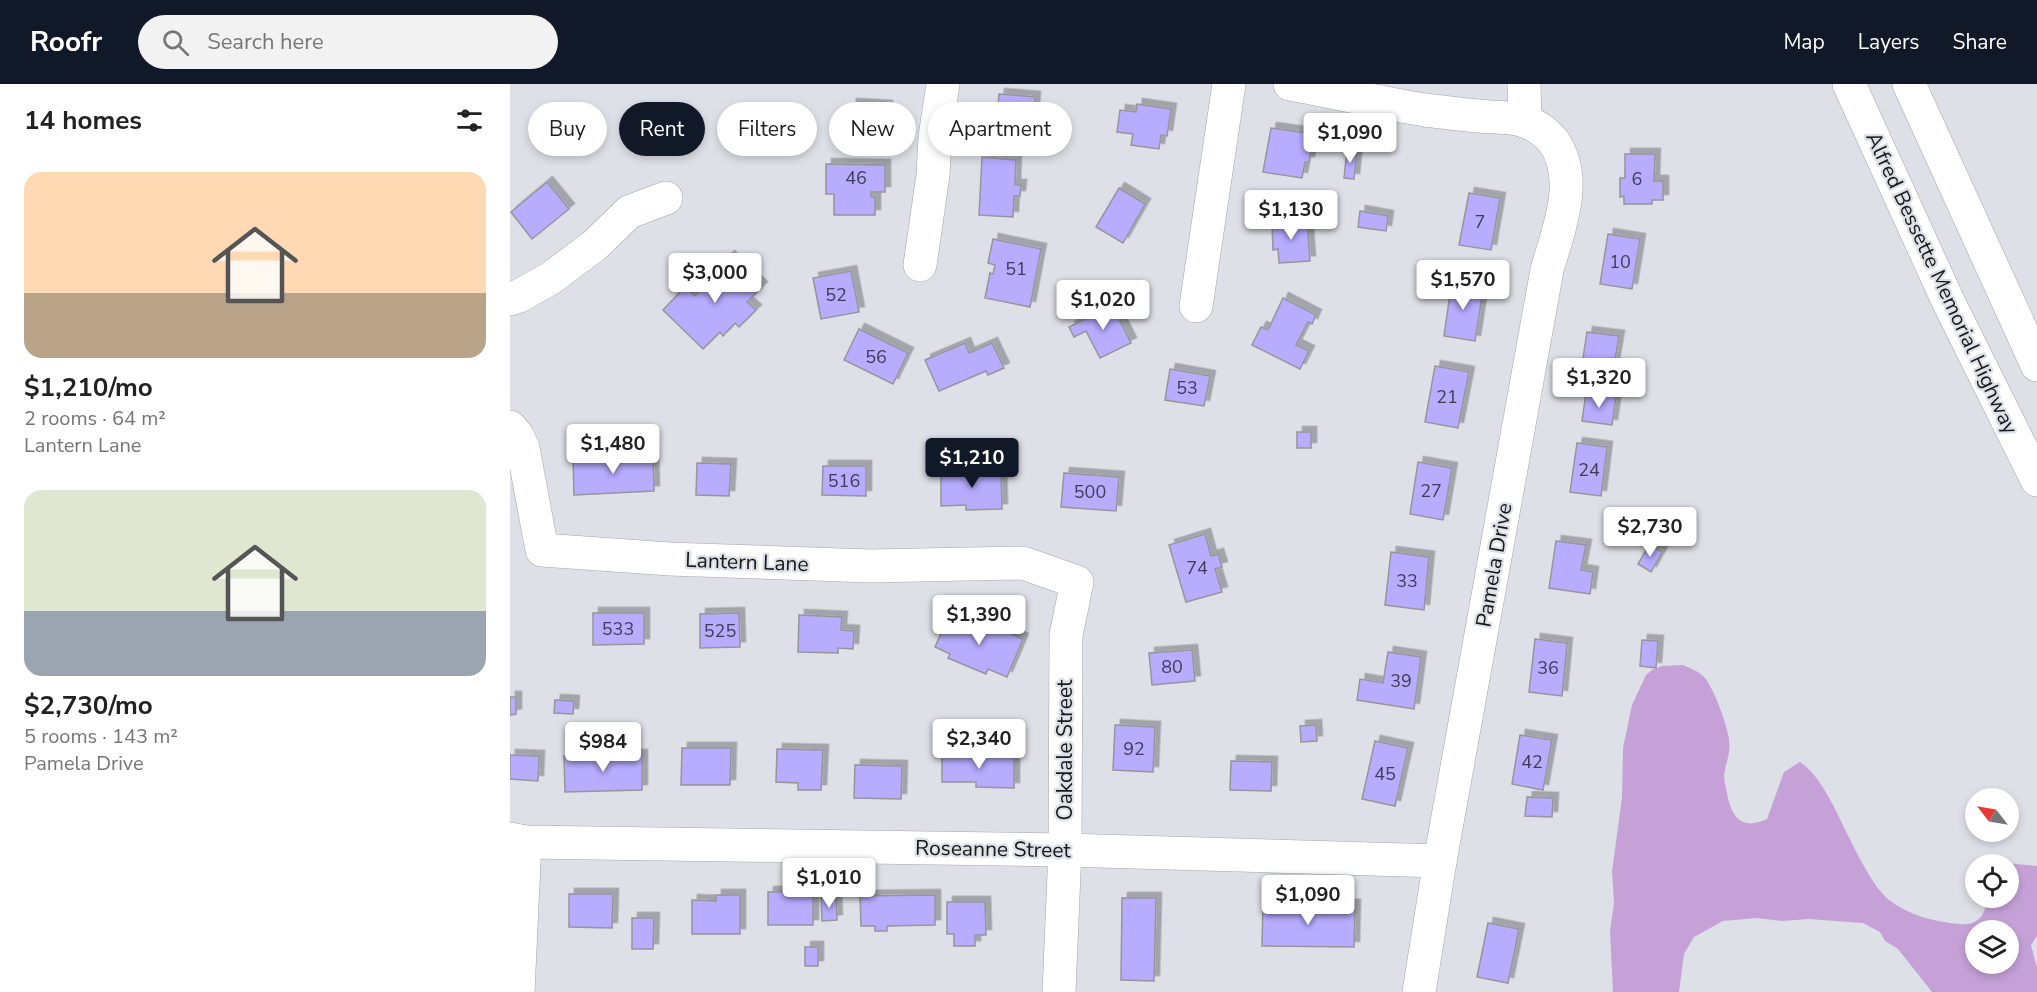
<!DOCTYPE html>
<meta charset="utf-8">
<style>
:root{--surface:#fff;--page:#f2f2f2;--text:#222;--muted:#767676;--accent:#111827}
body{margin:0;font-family:"Nunito Sans",sans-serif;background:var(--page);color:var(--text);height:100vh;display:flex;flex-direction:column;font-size:22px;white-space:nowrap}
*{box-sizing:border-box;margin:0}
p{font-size:20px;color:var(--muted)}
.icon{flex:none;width:33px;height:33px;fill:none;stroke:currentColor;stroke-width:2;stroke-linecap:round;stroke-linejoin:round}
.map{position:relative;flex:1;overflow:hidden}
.sheet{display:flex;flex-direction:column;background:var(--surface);width:510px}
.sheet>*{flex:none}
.guide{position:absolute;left:18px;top:18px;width:570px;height:54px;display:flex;gap:12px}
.needle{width:39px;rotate:301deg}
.buttons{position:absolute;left:1455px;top:704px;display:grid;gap:12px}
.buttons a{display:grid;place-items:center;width:54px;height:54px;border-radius:50%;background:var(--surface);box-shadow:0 3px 9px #0003;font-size:30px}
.price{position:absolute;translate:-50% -51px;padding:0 14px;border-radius:6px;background:#fff;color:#222;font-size:20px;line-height:39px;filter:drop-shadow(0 2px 3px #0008)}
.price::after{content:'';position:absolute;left:50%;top:36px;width:18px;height:14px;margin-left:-9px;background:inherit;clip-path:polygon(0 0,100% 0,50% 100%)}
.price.current{background:var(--accent);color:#fff}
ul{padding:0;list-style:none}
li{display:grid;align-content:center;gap:12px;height:318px;padding:0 24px}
li span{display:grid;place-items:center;height:186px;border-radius:18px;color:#555}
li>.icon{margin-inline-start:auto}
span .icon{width:108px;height:108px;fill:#fffc;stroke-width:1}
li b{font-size:26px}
h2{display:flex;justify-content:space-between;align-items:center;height:72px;padding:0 24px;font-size:26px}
.tag{padding:0 21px;border-radius:27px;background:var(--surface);box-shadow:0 3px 9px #0003;font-size:21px;line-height:54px}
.tag.current{background:var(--accent);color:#fff}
header{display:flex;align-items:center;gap:36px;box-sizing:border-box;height:84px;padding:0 30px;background:var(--accent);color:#fff}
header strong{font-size:28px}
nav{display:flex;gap:33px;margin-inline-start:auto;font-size:21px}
.search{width:420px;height:54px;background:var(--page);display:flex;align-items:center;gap:15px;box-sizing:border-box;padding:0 21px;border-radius:33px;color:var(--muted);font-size:22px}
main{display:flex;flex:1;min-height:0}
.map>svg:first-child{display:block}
.green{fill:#c5a1d8;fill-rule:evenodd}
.building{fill:#b7acff;stroke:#95959b;stroke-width:1.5;filter:url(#shadow)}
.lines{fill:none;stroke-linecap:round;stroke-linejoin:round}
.minor-casing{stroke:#a2a5aa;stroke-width:34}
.highway-casing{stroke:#a2a5aa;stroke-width:34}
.minor{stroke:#fff;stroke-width:33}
.highway{stroke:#fff;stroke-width:33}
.labels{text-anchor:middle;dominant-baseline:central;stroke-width:4.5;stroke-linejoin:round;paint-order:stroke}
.number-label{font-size:18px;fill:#3f3d53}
.street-label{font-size:21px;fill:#17181a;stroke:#dde0e6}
</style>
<header>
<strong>Roofr</strong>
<div class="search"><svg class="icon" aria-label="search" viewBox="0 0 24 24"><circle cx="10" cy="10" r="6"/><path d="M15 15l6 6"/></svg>Search here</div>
<nav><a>Map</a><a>Layers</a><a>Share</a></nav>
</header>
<main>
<section class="sheet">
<h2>14 homes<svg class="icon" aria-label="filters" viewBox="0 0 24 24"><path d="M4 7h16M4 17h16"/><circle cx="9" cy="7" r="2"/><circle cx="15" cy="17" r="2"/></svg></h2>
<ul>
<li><span style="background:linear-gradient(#ffd9b3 65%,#b9a48a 0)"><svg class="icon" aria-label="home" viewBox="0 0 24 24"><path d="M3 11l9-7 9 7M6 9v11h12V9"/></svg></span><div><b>$1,210/mo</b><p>2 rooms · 64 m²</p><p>Lantern Lane</p></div></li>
<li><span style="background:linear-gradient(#dfe7d0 65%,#9aa5b1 0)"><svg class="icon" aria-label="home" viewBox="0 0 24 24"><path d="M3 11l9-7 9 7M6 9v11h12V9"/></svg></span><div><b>$2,730/mo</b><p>5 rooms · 143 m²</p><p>Pamela Drive</p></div></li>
</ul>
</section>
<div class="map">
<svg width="1527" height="908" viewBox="0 0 1527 908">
<defs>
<filter id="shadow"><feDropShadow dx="5.5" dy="-5.5" stdDeviation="0" flood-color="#0004"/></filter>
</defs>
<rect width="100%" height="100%" fill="#dde0e6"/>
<!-- green -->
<path class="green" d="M1173,581c6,3 15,6 20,11 10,9 24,49 26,63 2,14 -3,23 -5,36 0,6 2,13 3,18 4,24 15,38 40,26l17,-47 16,-10c14,9 25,28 33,43 13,25 36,79 56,95 19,15 46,22 70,24 20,2 26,-9 29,-27h20v-33h-4l1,-1 32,3v70l-6,9 6,23v24h-105l-34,-43 -13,-8 -5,-9 -17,-9 -54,-4 -27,2 -25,-3 -34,3 -29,16 -10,17 -5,38h-66l-3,-61 4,-28 -2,-32 10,-73 1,-50 9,-43 14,-30 6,-5 10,-4zM1466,846h32v33h-32z"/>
<!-- building -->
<g class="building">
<path d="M489,10l36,3 -4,51 -46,-4 3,-30 9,1z"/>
<path d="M341,20l36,2 -3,37 -35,-2z"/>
<path d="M627,20l34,5 -4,27 -6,-1 -2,14 -28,-4 2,-11 -16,-2 3,-22 16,2z"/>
<path d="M761,44l43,6 -5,28h-4l-3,16 -39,-6z"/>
<path d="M837,66l10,1 -3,28 -10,-1z"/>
<path d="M1115,70h30l-1,27h9v19h-11v4h-28v-8l-4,1v-19h5z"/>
<path d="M472,73l34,3 -1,25h6l-1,11h-6l-1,21 -34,-2z"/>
<path d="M316,80l59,1v27h-14v5h4v18h-41v-21h-8z"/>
<path d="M37,98l22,27 -37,30 -21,-27z"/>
<path d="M609,104l26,16 -22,39 -27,-16z"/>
<path d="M959,109l31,5 -9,52 -32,-5z"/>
<path d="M850,127l28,5 -2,15 -28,-4z"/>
<path d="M797,137l3,40 -31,2 -1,-14 -5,1 -1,-27z"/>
<path d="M1098,150l32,5 -8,50 -32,-5z"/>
<path d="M483,155l48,10 -11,58 -45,-9 5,-25 3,1 2,-9 -7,-2z"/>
<path d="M219,172l33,31 -15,15 9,8 -17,17 -4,-4 -12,13 -3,-4 -17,17 -40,-39 22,-23 10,9 21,-22 -2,-2z"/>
<path d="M341,187l8,41 -38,7 -8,-41z"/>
<path d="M948,193l12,2 -1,9 14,2 -8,51 -31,-5 7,-49 5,1z"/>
<path d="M773,214l33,17 -4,9 -4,-2 -12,23 13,6 -9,18 -48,-24 9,-18 7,3z"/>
<path d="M602,221l19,38 -31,15 -14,-27 -12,6 -5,-10z"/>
<path d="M349,245l49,24 -15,31 -49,-24z"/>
<path d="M1077,248l32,4 -9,53 -31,-5z"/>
<path d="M455,259l4,10 23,-10 12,25 -16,7 -2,-4 -47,20 -14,-31z"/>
<path d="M925,282l34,6 -11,56 -33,-6z"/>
<path d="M660,285l40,7 -6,30 -39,-6z"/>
<path d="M1076,309l30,4 -4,28 -30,-4z"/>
<rect x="787" y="348" width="14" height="16"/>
<path d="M1067,359l30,4 -6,49 -31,-4z"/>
<path d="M143,371l1,36 -80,4 -1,-37z"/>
<path d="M908,378l34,6 -9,52 -33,-6z"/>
<path d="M187,379l34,1 -2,32 -33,-1z"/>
<path d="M313,382h43v30l-44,-1z"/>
<path d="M491,385l1,40 -36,1v-5l-25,1v-36z"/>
<path d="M554,389l55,4 -3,34 -55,-4z"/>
<path d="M695,450l6,22 7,-2 4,13 -7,2 7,23 -36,10 -17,-57z"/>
<path d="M1046,457l30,4 -5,25 12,2 -3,22 -41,-6z"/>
<path d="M1139,461l13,7 -11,20 -13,-8z"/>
<path d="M881,468l38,5 -5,53 -39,-5z"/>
<path d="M83,529h51v31l-51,1z"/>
<path d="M229,529l1,34 -40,1v-34z"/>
<path d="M440,530l27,11 2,-5 44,19 -16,38 -19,-8 -2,5 -38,-16 2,-4 -15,-7z"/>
<path d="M289,531l43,2 -1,13 13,1 -1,18 -15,-1v5l-40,-1z"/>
<path d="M1025,555l32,4 -5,53 -33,-4z"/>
<path d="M1132,556l16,1 -2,27 -16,-2z"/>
<path d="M682,566l3,31 -43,4 -3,-32z"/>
<path d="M878,568l33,5 -7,52 -57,-9 3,-21 23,4z"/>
<path d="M0,613h6v17l-6,1z"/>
<path d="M45,616l19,1 -1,13 -19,-1z"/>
<path d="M605,641l40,2 -2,45 -40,-2z"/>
<path d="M806,641l1,16 -16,1 -1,-16z"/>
<path d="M1010,651l32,5 -9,50 -31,-6z"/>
<path d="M865,657l33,7 -13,58 -33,-7z"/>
<path d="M172,664h49l-1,37h-49z"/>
<path d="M267,665l46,1 -2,40h-23v-7l-22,-1z"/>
<path d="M432,670l72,1v33l-38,-1v-5h-34z"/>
<path d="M0,671l29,1 -1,25 -28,-2z"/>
<path d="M132,671v35l-77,2 -1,-36z"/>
<path d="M721,677l41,1 -1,29 -41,-1z"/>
<path d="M345,681l47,1 -1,33 -47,-1z"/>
<path d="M1017,713l26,1 -1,19 -27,-1z"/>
<path d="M258,808h34v4h11v29h-45z"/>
<path d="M59,810h44l-1,34 -43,-1z"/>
<path d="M206,811h24v39h-48v-34l24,1z"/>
<path d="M425,811v30l-48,1v5h-12v-5h-14l-1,-30z"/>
<path d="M326,812l1,24 -15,1 -1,-23z"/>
<path d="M612,814h34l-2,83 -33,-1z"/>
<path d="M437,818h38l1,33h-11v11h-21v-12h-7z"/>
<path d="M753,819h24v6l44,1v-6l24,1 -1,42 -92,-1z"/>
<path d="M122,834h22l-1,31h-21z"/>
<path d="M978,839l31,6 -11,54 -31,-6z"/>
<rect x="295" y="863" width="13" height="19"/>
</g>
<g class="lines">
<defs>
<g id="minor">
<path d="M780,0c45,8 89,19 135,26 18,2 36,5 54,6 15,2 31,0 45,5 12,4 23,12 30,21 26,38 4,89 -7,128l-107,591 -21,131"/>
<path d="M1014,0l1,37"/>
<path d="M410,181l13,-90 2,-38 8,-53"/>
<path d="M0,215l9,-3 32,-18 44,-33 34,-33 37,-14"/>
<path d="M686,222l33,-222"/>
<path d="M0,343l7,8 6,13 19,102 128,9 201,7 152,-3 54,19 -11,53 -1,215 -6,142"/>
<path d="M0,755l15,3 540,8 375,11"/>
<path d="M8,908l7,-150"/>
</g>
<g id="highway">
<path d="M1339,0l99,217 89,179"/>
<path d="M1399,0l128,281"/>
</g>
</defs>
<!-- minor casing -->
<use href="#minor" class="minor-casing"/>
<!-- highway casing -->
<use href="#highway" class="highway-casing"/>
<!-- minor -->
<use href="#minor" class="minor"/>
<!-- highway -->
<use href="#highway" class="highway"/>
</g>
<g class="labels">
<!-- number labels -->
<g class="number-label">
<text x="346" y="94">46</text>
<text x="1127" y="95">6</text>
<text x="970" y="138">7</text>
<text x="1110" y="178">10</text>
<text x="506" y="185">51</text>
<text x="326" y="211">52</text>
<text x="366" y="273">56</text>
<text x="677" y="304">53</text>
<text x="937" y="313">21</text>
<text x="1079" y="386">24</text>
<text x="334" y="397">516</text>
<text x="921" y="407">27</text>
<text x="580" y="408">500</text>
<text x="687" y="484">74</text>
<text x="897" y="497">33</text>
<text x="108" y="545">533</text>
<text x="210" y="547">525</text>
<text x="662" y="583">80</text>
<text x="1038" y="584">36</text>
<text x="891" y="597">39</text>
<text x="624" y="665">92</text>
<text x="1022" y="678">42</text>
<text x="875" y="690">45</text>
</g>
<!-- street labels -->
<g class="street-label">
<text transform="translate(1432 199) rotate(65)">Alfred Bessette Memorial Highway</text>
<text transform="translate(237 478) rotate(2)">Lantern Lane</text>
<text transform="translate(984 481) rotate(-80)">Pamela Drive</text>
<text transform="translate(555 666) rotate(-90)">Oakdale Street</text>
<text transform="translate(483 765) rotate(1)">Roseanne Street</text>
</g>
</g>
</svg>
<div class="buttons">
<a><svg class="needle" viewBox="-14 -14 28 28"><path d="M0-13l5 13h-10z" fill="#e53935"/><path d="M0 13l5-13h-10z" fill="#767676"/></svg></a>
<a><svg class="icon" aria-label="locate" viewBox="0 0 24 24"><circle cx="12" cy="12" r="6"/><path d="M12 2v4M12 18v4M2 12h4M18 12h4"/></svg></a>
<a><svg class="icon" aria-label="layers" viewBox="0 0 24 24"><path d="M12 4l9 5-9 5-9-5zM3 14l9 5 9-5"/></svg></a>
</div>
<b class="price" style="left:840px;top:80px">$1,090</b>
<b class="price" style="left:781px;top:157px">$1,130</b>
<b class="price" style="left:205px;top:220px">$3,000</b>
<b class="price" style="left:953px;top:227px">$1,570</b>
<b class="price" style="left:593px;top:247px">$1,020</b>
<b class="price" style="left:1089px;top:325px">$1,320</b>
<b class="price" style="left:103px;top:391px">$1,480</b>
<b class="price current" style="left:462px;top:405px">$1,210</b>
<b class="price" style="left:1140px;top:474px">$2,730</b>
<b class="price" style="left:469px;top:562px">$1,390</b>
<b class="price" style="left:469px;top:686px">$2,340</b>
<b class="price" style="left:93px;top:689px">$984</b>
<b class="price" style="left:319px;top:825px">$1,010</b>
<b class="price" style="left:798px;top:842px">$1,090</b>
<div class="guide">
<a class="tag">Buy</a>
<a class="tag current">Rent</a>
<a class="tag">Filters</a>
<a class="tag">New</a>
<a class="tag">Apartment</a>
</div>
</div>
</main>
